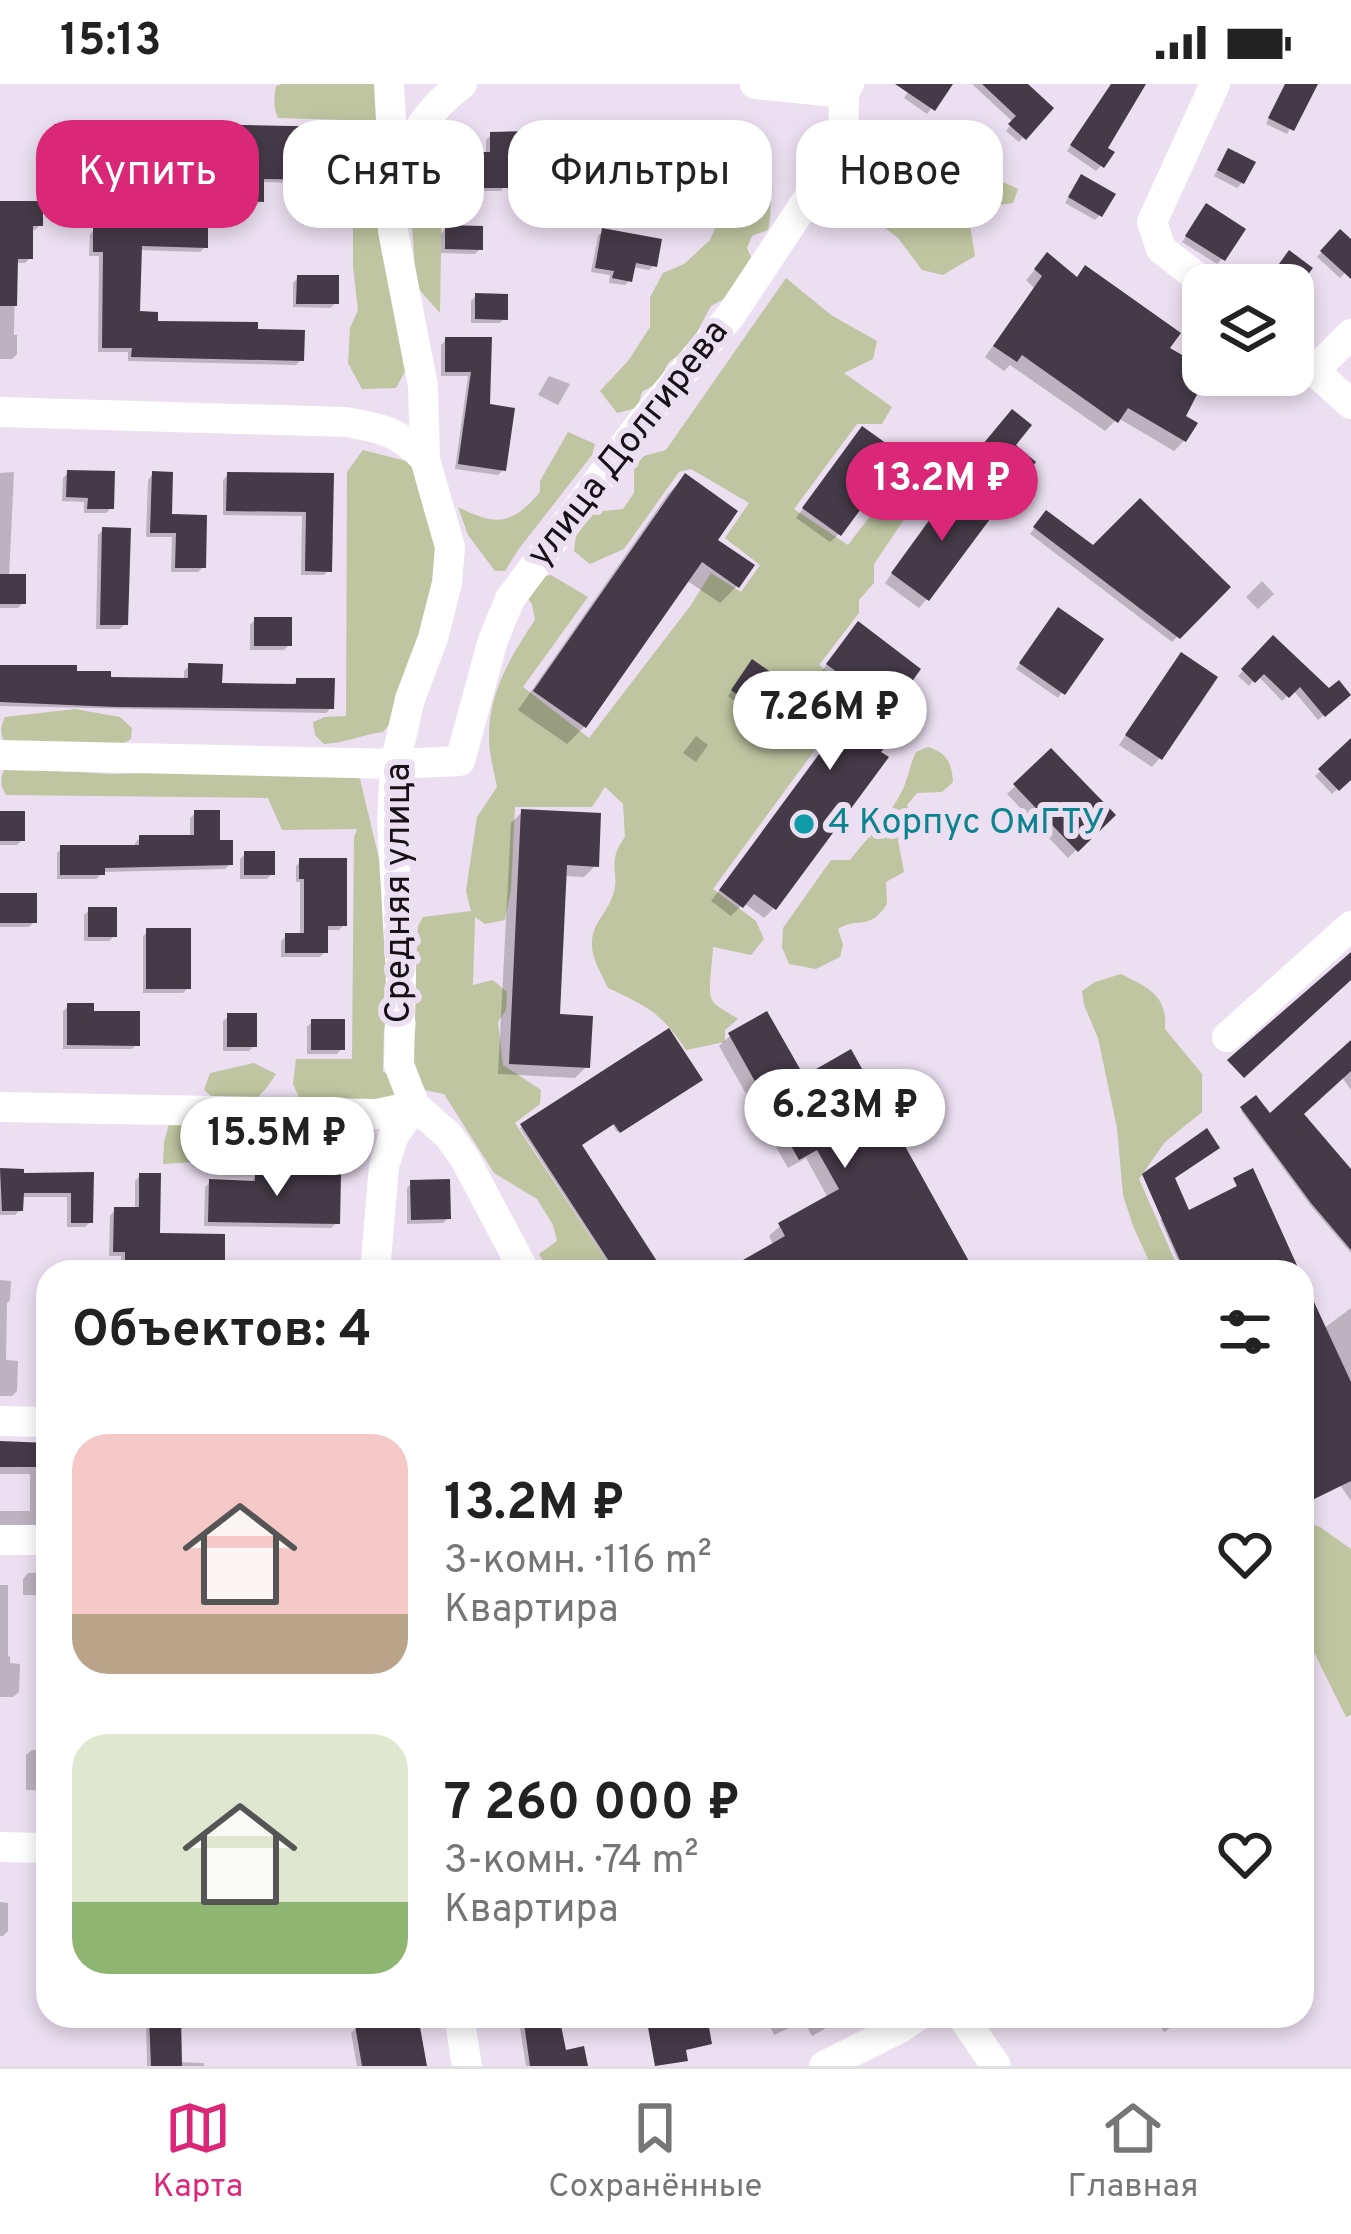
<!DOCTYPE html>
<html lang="ru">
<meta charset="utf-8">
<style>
:root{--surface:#fff;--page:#f6f6f6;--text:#222;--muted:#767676;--line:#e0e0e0;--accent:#db2777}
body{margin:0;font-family:Overpass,sans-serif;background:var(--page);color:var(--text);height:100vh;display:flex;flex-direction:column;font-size:45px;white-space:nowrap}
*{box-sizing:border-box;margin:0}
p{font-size:39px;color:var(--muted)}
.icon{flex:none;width:66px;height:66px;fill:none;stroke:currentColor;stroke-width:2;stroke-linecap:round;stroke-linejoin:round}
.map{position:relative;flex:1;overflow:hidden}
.drawer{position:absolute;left:36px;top:1176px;width:1278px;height:768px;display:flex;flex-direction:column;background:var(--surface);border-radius:36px;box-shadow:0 6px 18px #0003}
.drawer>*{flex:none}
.guide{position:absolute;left:36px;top:36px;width:1281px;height:108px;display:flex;gap:24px}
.tools{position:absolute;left:1182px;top:180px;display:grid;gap:24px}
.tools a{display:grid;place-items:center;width:132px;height:132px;border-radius:24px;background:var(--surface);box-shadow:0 6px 18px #0003;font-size:60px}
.price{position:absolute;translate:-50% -102px;padding:0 27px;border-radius:42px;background:#fff;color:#222;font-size:39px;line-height:78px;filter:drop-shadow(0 3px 6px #0008)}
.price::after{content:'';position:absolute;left:50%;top:72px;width:36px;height:27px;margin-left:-18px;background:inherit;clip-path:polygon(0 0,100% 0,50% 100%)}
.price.active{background:var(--accent);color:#fff}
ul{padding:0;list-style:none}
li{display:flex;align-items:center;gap:36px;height:300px;padding:0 36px}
li span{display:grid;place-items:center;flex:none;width:336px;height:240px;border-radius:36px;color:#555}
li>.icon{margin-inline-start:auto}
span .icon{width:144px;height:144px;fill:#fffc;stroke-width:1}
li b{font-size:51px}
h2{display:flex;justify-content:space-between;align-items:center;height:144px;padding:0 36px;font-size:51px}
.tag{padding:0 42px;border-radius:36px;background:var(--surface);box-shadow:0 6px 18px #0003;font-size:42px;line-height:108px}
.tag.active{background:var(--accent);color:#fff}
.status{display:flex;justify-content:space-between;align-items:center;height:84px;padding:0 60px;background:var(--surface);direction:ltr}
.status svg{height:33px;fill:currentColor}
.tab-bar{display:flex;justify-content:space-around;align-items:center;height:168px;border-top:3px solid var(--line);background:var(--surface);font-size:33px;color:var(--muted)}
.tab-bar a{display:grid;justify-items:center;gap:6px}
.tab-bar .active{color:var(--accent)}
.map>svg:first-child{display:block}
.green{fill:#bec5a0}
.shadow{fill:#0003}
.building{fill:#443a48}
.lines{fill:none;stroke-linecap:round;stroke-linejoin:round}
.minor{stroke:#fff;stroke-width:30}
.culture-dot{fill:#0f9aa8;stroke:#ebdff1;stroke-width:4.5}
.labels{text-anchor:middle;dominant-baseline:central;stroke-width:12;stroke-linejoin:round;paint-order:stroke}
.street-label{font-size:36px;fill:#141016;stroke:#ebdff1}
.culture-label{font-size:36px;fill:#0d838f;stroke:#ebdff1;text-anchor:start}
</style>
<div class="status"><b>15:13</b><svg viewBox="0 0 49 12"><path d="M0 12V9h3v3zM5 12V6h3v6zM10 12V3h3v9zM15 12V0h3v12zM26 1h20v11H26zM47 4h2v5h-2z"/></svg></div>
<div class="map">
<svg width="1351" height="1982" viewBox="0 0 1351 1982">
<rect width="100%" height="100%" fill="#ebdff1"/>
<!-- green -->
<g class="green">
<path d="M282,0h96l32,278 -14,26 -34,1 -14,-26 2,-35 8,-18 -5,-43v-64l7,-27 -2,-47 -15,-9 -65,-2c-5,-11 -4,-20 -2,-32z"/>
<path d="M443,38l-3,191 -24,-27 -5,-78z"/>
<path d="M903,51l115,54 -5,14 -20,3 -12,-8 -21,-6 -13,10 5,18 18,5 5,31 -32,19 -21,-5 -24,-32 -22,-17 39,-13 -11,-23 -42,-13 21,-32 13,7z"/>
<path d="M754,90l11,6 8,10c-4,14 -1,26 -5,40l-16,6 -5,12 5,11 -25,38 -16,9 -25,47c-26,9 -16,15 -29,30 -1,1 -14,8 -15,9l-5,16 -20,5 -17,-22 28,-30 22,-34v-30l13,-24 21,-9 26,-24 16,-37 22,-18z"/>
<path d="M786,194l45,37 46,26 -4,18 -29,14 48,34 -10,17h-25l-63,85 54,36 71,-93 19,17 -64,95v19l-15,17v13l-40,52 42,32 1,23 -26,1 -123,168 43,32 8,18 -13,16 -38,-8c0,13 -6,44 -1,53 5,8 18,13 26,19l-13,11v12l-39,8c-25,-37 -37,-43 -78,-62 -6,-13 -17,-30 -16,-45 0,-18 12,-27 19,-43 12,-26 -7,-35 14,-63l-2,-33 -18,-17 -13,20h-77l-4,83 -6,30 -20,4 -10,-7 -2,68 20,-5 14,12 -1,18 -8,12 5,43 38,25 -1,14 -25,19 99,149h-65l-10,-18 18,-13 -4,-16 -16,-26 -43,-26 -50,-79 -25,-5 -8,-22 5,-44 -7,-20 6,-21 3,-56 5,-9 48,-6 -5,-20 11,-74 20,-30c-3,-16 -8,-33 -8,-49 -1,-44 22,-83 46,-118l-3,-16 -12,-15 12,-10 19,-4 37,22 -65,90 66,51 102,-133 20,-32 30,19 19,-27 -35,-27 24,-35 -58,-34 -12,3 -55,77 -34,15 -16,-13 4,-31 15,-8 30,-3 11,-16v-26l10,-11 22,-6z"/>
<path d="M568,348l27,12 -3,11 -74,95 -13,21h-10l-27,-36 -10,-28c38,19 53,19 82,-15v-11z"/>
<path d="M363,366l51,13 29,84 -42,163 -18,22c-22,3 -37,11 -59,12l-9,-9 -2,-13 12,-5 21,-1 1,-244z"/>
<path d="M75,625l45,8 12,11 -1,11 -13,8 -113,-3c-5,-11 -5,-16 0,-27z"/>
<path d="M928,663c19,6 24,16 25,35l-11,10 -25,1 -10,12 3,10 -12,25 6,32 -18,10 1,22c-18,28 -29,12 -49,25l5,16 -3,12 -24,12 -27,-5 -7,-17 1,-19 48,-68h19c17,-22 41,-45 53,-71 5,-11 7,-25 13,-37z"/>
<path d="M351,683l9,12 20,84 10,137 -6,30 -1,42 11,3 6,10 -8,18 -90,1 -9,-20 3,-25h56l2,-222 3,-8 -75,1 -14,-32 -262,-3c-6,-10 -6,-17 -1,-27l108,6z"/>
<path d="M1121,890c26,13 47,21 44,55l37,45v38l-37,30 -26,37 41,93h-26l-21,-46 -10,-31 -6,-67 -19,-90 -14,-33 -2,-14 13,-9z"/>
<path d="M254,979l22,11c-18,28 -23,29 -55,31l-17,-15 6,-17z"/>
<path d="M325,1037l5,11 -1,22h-60l2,-23 11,-9z"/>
<path d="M169,1040c26,0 55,-5 74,15l1,20 -81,5 1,-22z"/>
<path d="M1302,1436l18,7 31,22v166l-5,2 -44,-89z"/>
</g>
<!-- shadow -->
<g class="shadow">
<path d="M914,0h35l-22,30 -23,-16z"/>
<path d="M972,0h54l24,24 -31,34 -13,-11 7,-9z"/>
<path d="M1113,0h29l-38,65 -3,17 -5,5 -29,-20z"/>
<path d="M1286,0h29l-28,50 -21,-10z"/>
<path d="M55,43l29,28 -5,5 -29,-1v-26z"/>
<path d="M686,43l28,24 -5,5h-29l1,-24z"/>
<path d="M133,44l204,51 -5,5 -71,-2v18l-5,6 -18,-1 1,-42 -48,-1v-10l-63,-1v-18z"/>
<path d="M491,51l130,15 -11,8h-49v20l-6,5h-49l-5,8h-25v-31l10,-5v-15z"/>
<path d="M1224,73l18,26 -5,5 -23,-12z"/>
<path d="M651,99l20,37 -5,5 -29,-16z"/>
<path d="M1077,99l23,32 -5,5 -30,-17z"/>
<path d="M157,118l19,14 29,31 -5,5 -61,-2 -2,64 18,9 100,9 46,28 -5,5 -168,-4v-9h-30l1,-96h-10l1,-22 5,-5 56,1 1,-23z"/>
<path d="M0,120l40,21 -5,5h-5v28l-5,5h-10l-1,72h3v19l-5,5h-12z"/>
<path d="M1201,128l21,47 -5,5 -35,-22z"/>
<path d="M446,144l34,21 -5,5 -34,-1v-19z"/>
<path d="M603,147l51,34 -5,5 -17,-3 -2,13 -5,5 -16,-2 1,-8 -19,-3 7,-36z"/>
<path d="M1340,149l11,10v23l-11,12 -23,-21z"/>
<path d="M1037,183l166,104 1,4 -22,42 2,24 -10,10 -56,-33 -13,13 -95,-66 -6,6 -19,-14 49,-69 -8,-8z"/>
<path d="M298,194l38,25 -6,5 -37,-1v-24z"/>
<path d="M476,212l29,22 -5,5h-29v-22z"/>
<path d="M446,256h43l-2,67 16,63 -5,5 -43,-6 13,-93h-27v-31z"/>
<path d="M549,292l21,8 -12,21 -20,-10z"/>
<path d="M1012,329l-1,33 21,17 -15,17 -36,-30z"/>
<path d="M854,354l-15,96 -9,8 -34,-24z"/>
<path d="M14,388l-5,105 14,26 -5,5h-18v-135z"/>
<path d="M68,389l43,35 -5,5h-22v-11l-22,-1 1,-23z"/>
<path d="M153,390l16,43 34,50 -5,5h-27l1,-35h-26l2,-57z"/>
<path d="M228,391l103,1 -2,94 -5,5h-23l1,-59 -79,-1v-35z"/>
<path d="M685,393l52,109 -17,17 -34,-23 -102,147 -17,17 -49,-34 150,-216z"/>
<path d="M946,414l-19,101 -8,9 -34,-25z"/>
<path d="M1041,435l52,30 134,38 -55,55 -142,-108z"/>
<path d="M103,446l22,94 -5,5h-24l2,-94z"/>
<path d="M1262,497l12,13 -16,15 -12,-12z"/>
<path d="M1053,532l47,24 -42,58 -42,-29z"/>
<path d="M255,536l34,25 -5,5h-34v-25z"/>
<path d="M849,551l68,35 -143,238 -10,10 -20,-15 -13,13 -20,-15 121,-164 18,-4 17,-23 -48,-35z"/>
<path d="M1273,555l56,53 19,3 -30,25 -25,-30 -11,11 -24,-25 -9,10 -11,-10z"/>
<path d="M1173,580l-13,94 -8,9 -33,-22z"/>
<path d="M189,582l30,19 72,2 6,-6 34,27 -5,5 -326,-7v-38l74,6 34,6 76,1v-10z"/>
<path d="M748,584v34l-5,5 -15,-11z"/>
<path d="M696,652l12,9 -12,17 -13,-9z"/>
<path d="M1351,659v33l-19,18 -17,-18z"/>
<path d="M1050,668l62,63 -44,43 -61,-64z"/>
<path d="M522,728l74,53 -12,12 -20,-1 -7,141 30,49 -12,12 -77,-4 13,-251z"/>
<path d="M195,729l35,51 -5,5 -123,3 -5,7h-40v-26l5,-5h73v-5l5,-5h50v-20z"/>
<path d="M0,730l22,26 -5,5h-17z"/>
<path d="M245,770l27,20 -5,5h-27v-20z"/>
<path d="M301,777l43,64 -5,5h-14v22l-5,5h-39v-16l5,-5h14v-54h-4v-16z"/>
<path d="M0,812l34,26 -5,5h-29z"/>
<path d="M89,826l25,26 -5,5h-25v-26z"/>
<path d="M148,847l40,57 -5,5h-40v-57z"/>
<path d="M69,922l22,8 46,30 -5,5h-69v-38z"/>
<path d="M229,932l25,30 -5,5h-26v-30z"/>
<path d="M312,938l30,26 -5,6h-30v-27z"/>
<path d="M668,948l31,47 -82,53 -5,-9 -34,22 83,127h-47l-94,-144z"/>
<path d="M730,952l73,44 165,187 11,-6 7,11h-137l-2,-4 -7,4h-112l46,-26 -5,-10 11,-10 48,-28 -22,-40 -18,10 -69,-122z"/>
<path d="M1351,960v46l-10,-14 -41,38 51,59v80l-41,-48 -69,-94 14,-12 15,19z"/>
<path d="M0,1087l21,1v4l70,-1 -1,47 -5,5h-18v-30h-46l-1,13 -5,5h-15z"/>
<path d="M256,1090l81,49 -6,5 -127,-2 1,-39 5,-5 41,2z"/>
<path d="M140,1092l17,60 65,36h-101v-16h-12l1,-40 5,-6h20v-29z"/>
<path d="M1235,1096l62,92h-114l-23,-53 28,-5 49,-24z"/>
<path d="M412,1099l36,35 -5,5 -36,1v-36z"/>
<path d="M467,1184l1,4h-54l2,-1z"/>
<path d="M0,1196l11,1 -1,19 -3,3 -1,57 12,1 -1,30 -5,5h-12z"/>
<path d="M1302,1199l21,46 28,-21v193l-11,-16 -38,19z"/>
<path d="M0,1359l48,3v84l-48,-2v-17h30v-37h-30z"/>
<path d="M28,1489h20v22h-25v-16z"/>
<path d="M0,1501h8v71l2,1v6l10,1 -1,28 -6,5h-13z"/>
<path d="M32,1666h16v41l-22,-1v-35z"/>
<path d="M1302,1732l12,19 -12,12z"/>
<path d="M48,1814v44h-5l1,-40z"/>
<path d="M0,1818l8,1v28l-5,5h-3z"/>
<path d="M214,1932h43v1l-5,5 -38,1z"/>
<path d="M367,1932h49l8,50h-67l-6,-33 5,-5 13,-2z"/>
<path d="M518,1932h38l7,37 21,13h-58z"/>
<path d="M765,1932h60l-3,1 6,10 -16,9 -8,-15 -30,14z"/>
<path d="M1154,1932h35l-25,16z"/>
<path d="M1245,1932h23l-17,11z"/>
<path d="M151,1933l28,45 25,1v3h-57l-1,-44z"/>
</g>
<!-- building -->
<g class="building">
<path d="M895,0h58l-18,27z"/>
<path d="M982,0h46l26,24 -28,32 -18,-16 8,-8z"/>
<path d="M1111,0h35l-38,64 7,4 -11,16 -34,-23z"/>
<path d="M1285,0h33l-24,47 -26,-13z"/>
<path d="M54,40l34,1 -1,31 -33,-1z"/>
<path d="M195,40l146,3 -1,53 -76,-1v23l-22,-1 1,-42 -48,-1v-10l-64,-1 1,-22z"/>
<path d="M685,40h32v29l-33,-1z"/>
<path d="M625,45l-1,22h-12l6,3h-54v26l-55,-1v9h-29v-36h10v-20z"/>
<path d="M1228,64l28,14 -12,22 -27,-14z"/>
<path d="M1081,90l35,20 -14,23 -34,-20z"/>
<path d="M656,91l33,18 -15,29 -34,-19z"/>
<path d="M155,115l24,1v13h29v35l-66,-2 -2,65 18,1v9l100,1v7l47,1 -1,31 -173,-4 1,-9h-30l1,-96h-10v-26l62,1z"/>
<path d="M0,117h43v25h-10v33h-15l-1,47h-17z"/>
<path d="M1206,119l40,26 -21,32 -40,-25z"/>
<path d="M445,141l38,1v24l-38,-1z"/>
<path d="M602,144l60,11 -5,28 -21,-4 -4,19 -20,-4 2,-7 -19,-3z"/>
<path d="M1340,145l11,10v40l-31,-28z"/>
<path d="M1289,166l24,18 -13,17h-36z"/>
<path d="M1047,168l30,25 8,-12 96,68 -11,15 33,19v8h4l-21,41 12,7 -12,19 -58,-34 -10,15 -96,-68 -5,7 -24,-16 49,-70 -8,-7z"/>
<path d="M297,191h42v29h-43z"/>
<path d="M475,209l33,1v26l-33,-1z"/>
<path d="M445,253h47l-2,67 25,4 -9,63 -48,-7 13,-92h-26z"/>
<path d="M1012,325l20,16 -16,20 20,17 -12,15 -41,-33z"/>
<path d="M862,342l39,28 -60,82 -39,-28z"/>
<path d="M67,386l48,1 -1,38h-27l1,-11 -22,-1z"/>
<path d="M152,387l21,1 -1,42 35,1 -1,53h-31l1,-35h-26z"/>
<path d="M227,388l107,1 -2,99 -27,-1 1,-59 -80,-1z"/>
<path d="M685,389l53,38 -20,29 37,25 -16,23 -37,-26 -116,166 -53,-37z"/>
<path d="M954,402l39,29 -64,86 -38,-28z"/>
<path d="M1140,414l91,89 -51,52 -147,-112 13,-17 47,35z"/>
<path d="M102,443l29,1 -3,97h-28z"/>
<rect x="0" y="490" width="26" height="30"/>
<path d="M1058,523l46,32 -39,56 -46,-32z"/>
<rect x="254" y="533" width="38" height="29"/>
<path d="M858,537l63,48 -18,25 13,10 -35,48 8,5 -113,153 -22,-16 -11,14 -24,-18 123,-167 10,7 22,-31 -48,-35z"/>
<path d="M1273,551l56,53 10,-8 12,15 -26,22 -25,-30 -11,11 -25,-24 -9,9 -14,-14z"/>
<path d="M1181,568l37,25 -56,83 -37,-25z"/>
<path d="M752,575l20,14 -22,31 -19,-14z"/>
<path d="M188,579l35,1 -1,19 74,1v-6h39l-1,31 -219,-2 -115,-5v-37h77v6h34v6l77,1z"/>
<path d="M1351,654v42l-12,11 -21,-22z"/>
<path d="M1051,664l65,67 -38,37 -65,-68z"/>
<path d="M521,725l80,4 -2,54 -32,-2 -7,149 33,2 -3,52 -81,-4z"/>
<path d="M194,726h26v30h13v25l-128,3v7h-45v-30h79v-10h55z"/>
<rect x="0" y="727" width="25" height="30"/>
<rect x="244" y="767" width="31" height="24"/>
<path d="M299,774h48v68h-19v27h-43v-20h19v-54h-5z"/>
<rect x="0" y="809" width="37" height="30"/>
<rect x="88" y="823" width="29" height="30"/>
<rect x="146" y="844" width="45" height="61"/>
<path d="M1351,868v28l-107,98 -17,-18z"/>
<path d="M67,919h27v8h46v35l-73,-1z"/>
<path d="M767,927l37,65 47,-27 124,223h-110l-7,-12 -21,12h-115l63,-36 -7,-13 61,-34 -22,-39 -18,10 -71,-127z"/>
<rect x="227" y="929" width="30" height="34"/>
<rect x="311" y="935" width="34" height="31"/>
<path d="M669,944l34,52 -83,53 -6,-9 -32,21 82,127h-48l-96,-148z"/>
<path d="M1351,956v31l-47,43 47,55v81l-40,-47 -71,-96 16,-12 14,18z"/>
<path d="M1207,1044l13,20 -45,30 14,32 48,-24 -4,-8 20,-10 47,104h-115l-43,-98z"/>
<path d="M0,1084l24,1v4l70,-1 -1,51h-22v-30h-47l-1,18h-21z"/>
<path d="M255,1087l86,3 -1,50 -132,-2 1,-43 46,2z"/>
<path d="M139,1089h22l-1,60 65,1v38h-100v-20h-12l1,-45h25z"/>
<path d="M450,1095l1,40 -40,1 -1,-40z"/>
<path d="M1302,1192l49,106v99l-49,24z"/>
<path d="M0,1357l48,2v24h-48z"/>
<path d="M149,1932h32l1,50h-31z"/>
<path d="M408,1932h10l9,50h-65l-7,-41z"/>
<path d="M523,1932h36l7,34 18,-4 4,20h-58z"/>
<path d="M646,1932h61l5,28 -26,6 2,11 -33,5z"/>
</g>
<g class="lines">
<!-- minor -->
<g class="minor">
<path d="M389,0l6,108 -2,39 30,155 2,73 25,88 -3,36 -14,55 -23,61 -15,65 -3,58 9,152 -2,91 16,41 34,30 16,23 60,113"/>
<path d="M755,0l89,9"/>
<path d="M397,92c9,-35 36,-71 65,-92"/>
<path d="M1207,201l-46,-36 -9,-27 63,-138"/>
<path d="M1293,268l58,52"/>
<path d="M1315,286l36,-36"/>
<path d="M0,328l346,10c35,6 54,10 79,37"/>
<path d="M0,671l395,9 65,-3 33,-121 17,-41 132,-177 89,-107 82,-124 17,-19 13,-31 1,-48 5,-9"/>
<path d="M1227,953l124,-111"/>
<path d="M0,1023l377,7 38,-8"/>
<path d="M375,1188l9,-106 10,-31 21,-29"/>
<path d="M0,1337l48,1"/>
<path d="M0,1456h48"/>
<path d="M0,1763l48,1"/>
<path d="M459,1932l8,50"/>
<path d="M962,1932l34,50"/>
<path d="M824,1982l78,-39 16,-11"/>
</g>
</g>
<!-- markers -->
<circle class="culture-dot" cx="804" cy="740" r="12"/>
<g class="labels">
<!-- street labels -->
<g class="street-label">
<text transform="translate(629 360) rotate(-52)">улица Долгирева</text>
<text transform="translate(400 809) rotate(-90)">Средняя улица</text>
</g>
<!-- culture labels -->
<g class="culture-label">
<text x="828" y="740">4 Корпус ОмГТУ</text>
</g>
</g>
</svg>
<div class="tools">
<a><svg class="icon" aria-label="layers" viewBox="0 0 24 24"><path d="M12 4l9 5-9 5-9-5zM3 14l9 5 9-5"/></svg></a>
</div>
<b class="price active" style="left:942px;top:460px">13.2M ₽</b>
<b class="price" style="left:830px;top:689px">7.26M ₽</b>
<b class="price" style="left:845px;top:1087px">6.23M ₽</b>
<b class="price" style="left:277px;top:1115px">15.5M ₽</b>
<div class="guide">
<a class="tag active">Купить</a>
<a class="tag">Снять</a>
<a class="tag">Фильтры</a>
<a class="tag">Новое</a>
</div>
<section class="drawer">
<h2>Объектов: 4<svg class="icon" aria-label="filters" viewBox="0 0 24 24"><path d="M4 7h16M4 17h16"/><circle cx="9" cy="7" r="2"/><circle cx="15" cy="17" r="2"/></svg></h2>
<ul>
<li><span style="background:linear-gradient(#f6c9c9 75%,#b9a48a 0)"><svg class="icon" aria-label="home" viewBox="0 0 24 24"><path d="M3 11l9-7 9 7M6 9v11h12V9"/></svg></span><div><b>13.2M ₽</b><p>3-комн. · 116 m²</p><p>Квартира</p></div><svg class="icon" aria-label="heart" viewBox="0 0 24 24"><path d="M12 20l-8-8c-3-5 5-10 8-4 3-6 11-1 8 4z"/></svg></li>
<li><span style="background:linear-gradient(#dfe7d0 70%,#8fb573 0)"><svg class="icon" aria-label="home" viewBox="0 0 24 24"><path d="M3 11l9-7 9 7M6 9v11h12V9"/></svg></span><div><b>7 260 000 ₽</b><p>3-комн. · 74 m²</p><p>Квартира</p></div><svg class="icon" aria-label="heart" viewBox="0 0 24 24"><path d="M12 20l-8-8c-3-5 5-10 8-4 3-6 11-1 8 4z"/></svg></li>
</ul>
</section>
</div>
<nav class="tab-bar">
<a class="active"><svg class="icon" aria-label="map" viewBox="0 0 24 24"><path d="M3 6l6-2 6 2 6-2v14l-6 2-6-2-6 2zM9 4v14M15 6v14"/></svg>Карта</a>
<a><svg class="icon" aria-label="saved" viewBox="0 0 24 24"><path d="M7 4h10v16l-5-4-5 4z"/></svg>Сохранённые</a>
<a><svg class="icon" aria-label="home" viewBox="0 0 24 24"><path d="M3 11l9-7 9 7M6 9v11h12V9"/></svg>Главная</a>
</nav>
